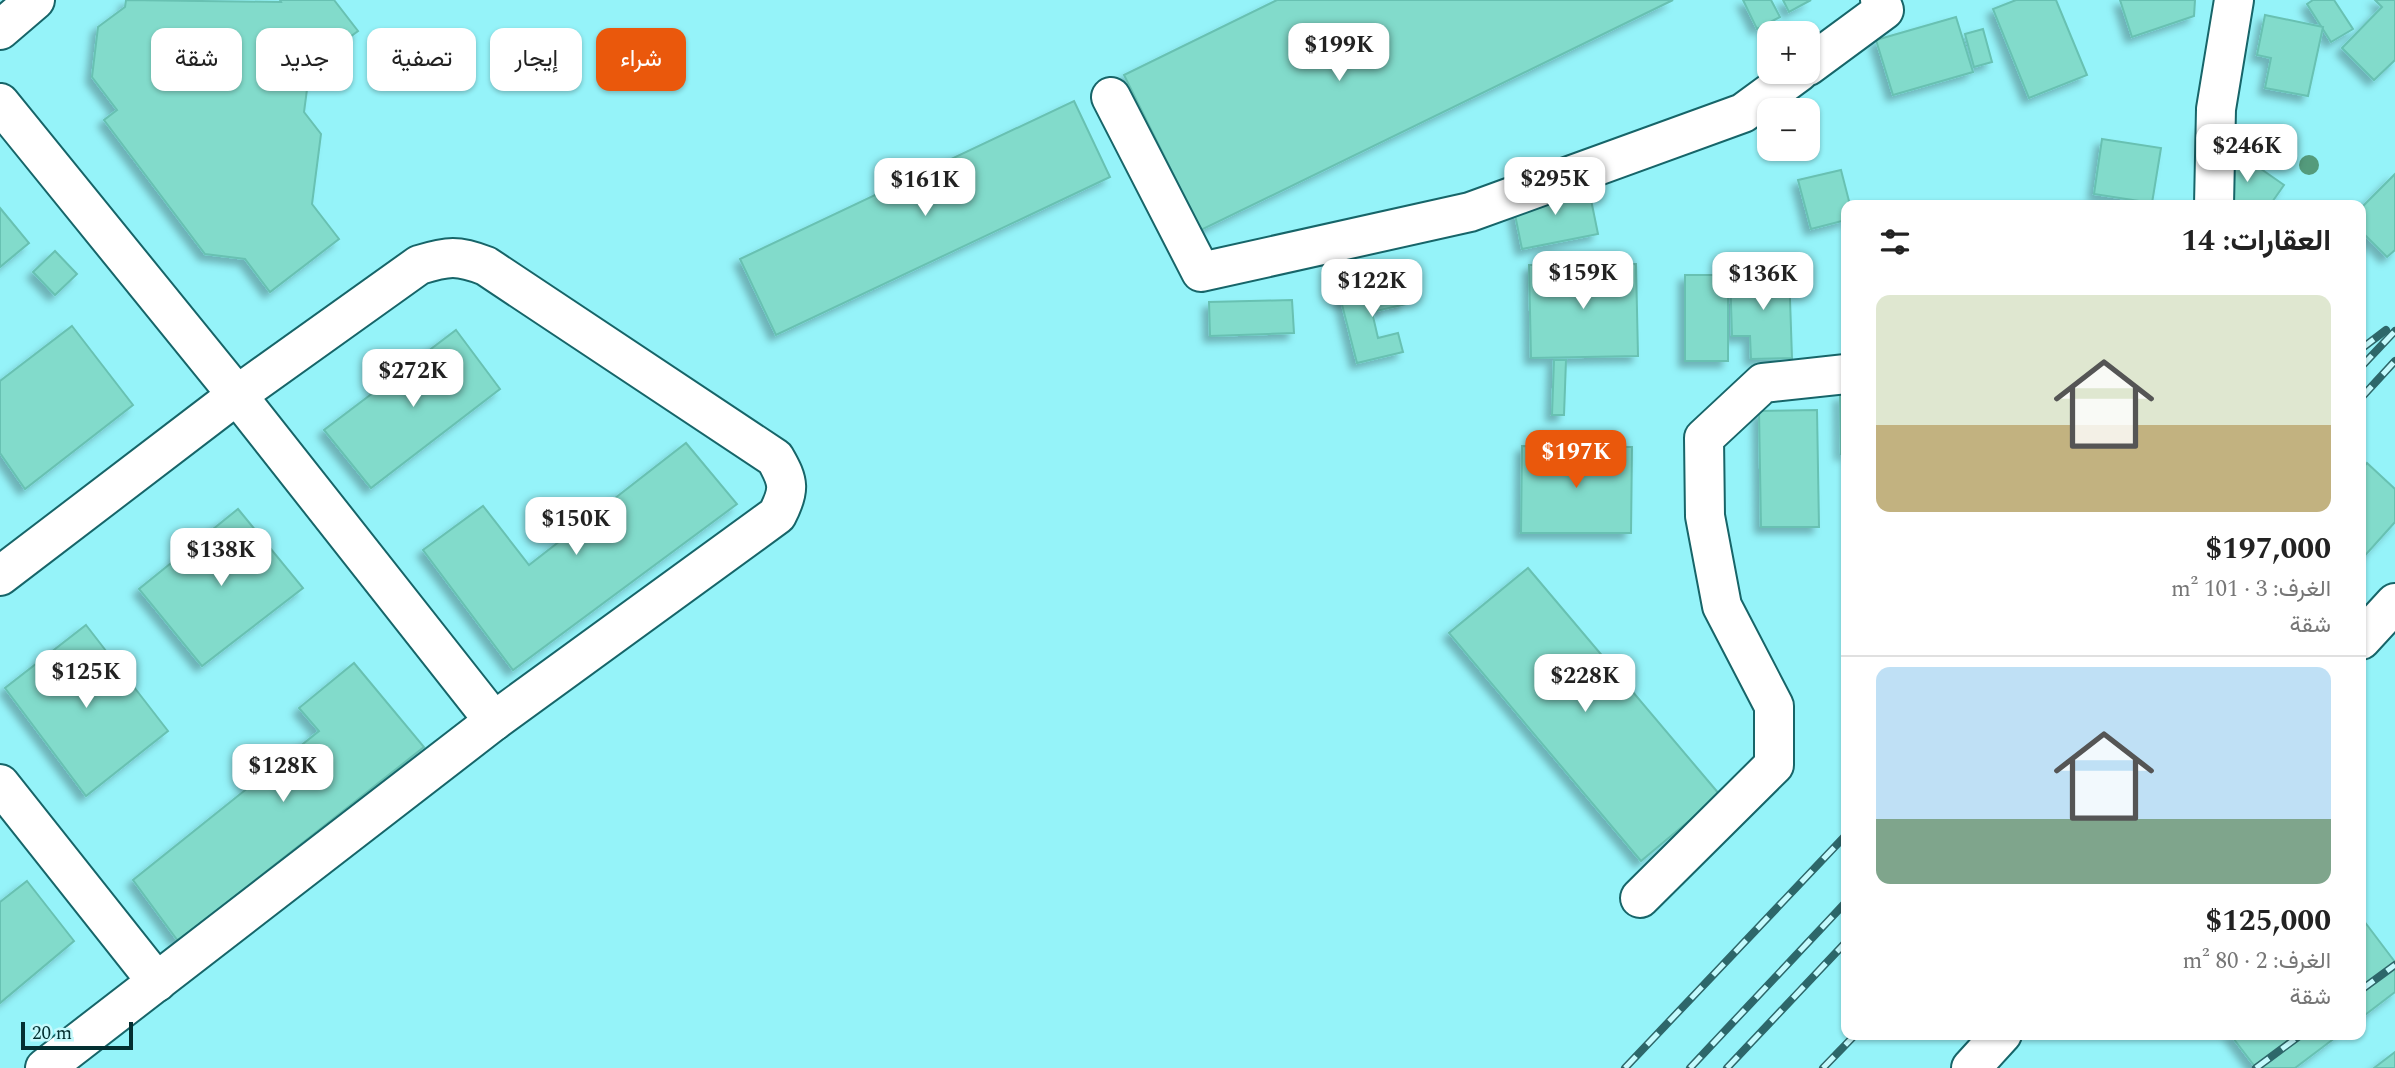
<!DOCTYPE html>
<html lang="ar">
<meta charset="utf-8">
<style>
:root{--surface:#fff;--page:#f2f2f2;--text:#222;--muted:#767676;--line:#e0e0e0;--accent:#ea580c}
body{margin:0;font-family:Spectral,Vazirmatn,serif;background:var(--page);color:var(--text);direction:rtl;height:100vh;display:flex;flex-direction:column;font-size:26px;white-space:nowrap}
*{box-sizing:border-box;margin:0}
p{font-size:23px;color:var(--muted)}
.icon{flex:none;width:38px;height:38px;fill:none;stroke:currentColor;stroke-width:2;stroke-linecap:round;stroke-linejoin:round}
.map{position:relative;flex:1;overflow:hidden;direction:ltr}
.panel{position:absolute;left:1841px;top:200px;width:525px;height:840px;display:flex;flex-direction:column;background:var(--surface);border-radius:14px;box-shadow:0 2px 5px #0004;direction:rtl}
.panel>*{flex:none}
.hud{position:absolute;left:21px;top:28px;width:665px;height:63px;direction:rtl;display:flex;gap:14px}
.buttons{position:absolute;left:1757px;top:21px;display:grid;gap:14px}
.buttons a{display:grid;place-items:center;width:63px;height:63px;border-radius:14px;background:var(--surface);box-shadow:0 2px 5px #0004;font-size:35px}
.scale{position:absolute;left:21px;bottom:18px;width:112px;box-sizing:border-box;padding-left:7px;border:4px solid #032f31;border-top:0;font-size:19px;line-height:24px;white-space:nowrap;color:#032f31;-webkit-text-stroke:5px #c4fafd;paint-order:stroke}
.price{position:absolute;translate:-50% -60px;padding:0 16px;border-radius:14px;background:#fff;color:#222;font-size:23px;line-height:46px;filter:drop-shadow(0 2px 4px #0008)}
.price::after{content:'';position:absolute;left:50%;top:42px;width:21px;height:16px;margin-left:-10px;background:inherit;clip-path:polygon(0 0,100% 0,50% 100%)}
.price.selected{background:var(--accent);color:#fff}
ul{padding:0;list-style:none}
li{display:grid;align-content:center;gap:14px;height:371px;padding:0 35px}
li+li{border-top:2px solid var(--line)}
li span{display:grid;place-items:center;height:217px;border-radius:14px;color:#555}
li>.icon{margin-inline-start:auto}
span .icon{width:126px;height:126px;fill:#fffc;stroke-width:1}
li b{font-size:30px}
h2{display:flex;justify-content:space-between;align-items:center;height:84px;padding:0 35px;font-size:30px}
.tag{padding:0 24px;border-radius:14px;background:var(--surface);box-shadow:0 2px 5px #0004;font-size:24px;line-height:63px}
.tag.selected{background:var(--accent);color:#fff}
.map>svg:first-child{display:block}
.building{fill:#82dbcb;stroke:#68c1b2;stroke-width:2;filter:url(#shadow)}
.lines{fill:none;stroke-linecap:round;stroke-linejoin:round}
.minor-casing{stroke:#176569;stroke-width:42}
.minor{stroke:#fff;stroke-width:38}
.rail-casing{stroke:#2d676a;stroke-width:8}
.rail{stroke:#c4fafd;stroke-width:5;stroke-dasharray:16;stroke-linecap:butt}
.tree{fill:#549b7c}
</style>
<div class="map">
<svg width="2395" height="1068" viewBox="0 0 2395 1068">
<defs>
<filter id="shadow"><feDropShadow dx="-6" dy="6" stdDeviation="3.5" flood-color="#0004"/></filter>
</defs>
<rect width="100%" height="100%" fill="#95f3f9"/>
<!-- building -->
<g class="building">
<path d="M126,0l155,2 -1,-2h54l24,31 -35,26 -10,-13 -9,68 17,22 -9,70 27,35 -69,53 -25,-33 -40,-5 -101,-134 13,-10 -25,-33 6,-50 27,-20z"/>
<path d="M1277,0h396l-472,230 -77,-155z"/>
<path d="M1743,0h28l9,17 -23,12z"/>
<path d="M1783,0h28l-22,12z"/>
<path d="M2016,0h40l31,75 -58,23 -36,-89z"/>
<path d="M2120,0h75l-1,16 -62,21z"/>
<path d="M2313,0h21l19,29 -22,13 -24,-38z"/>
<path d="M2375,0h20v60l-21,20 -32,-32 40,-41z"/>
<path d="M2265,15l58,12 -15,69 -43,-8 6,-30 -14,-3z"/>
<path d="M1956,17l17,55 -80,23 -17,-55z"/>
<path d="M1983,29l9,33 -18,5 -9,-33z"/>
<path d="M1074,101l36,76 -334,158 -36,-76z"/>
<path d="M2102,139l59,9 -9,55 -58,-9z"/>
<path d="M2238,153l46,32 -14,20h-34l-24,-17z"/>
<path d="M1841,170l9,35h-4v15l-35,9 -13,-49z"/>
<path d="M2395,174v76l-8,7 -26,-26v-23z"/>
<path d="M1588,185l10,49 -76,15 -10,-49z"/>
<path d="M0,208l29,35 -29,24z"/>
<path d="M55,251l22,23 -22,21 -22,-23z"/>
<path d="M1636,264l2,92 -107,2 -2,-93z"/>
<path d="M1789,270l3,88 -41,1 -1,-23h-18l-2,-64z"/>
<rect x="1685" y="275" width="43" height="86"/>
<path d="M1399,279l7,25 -34,8 6,26 20,-5 5,19 -46,11 -18,-70z"/>
<path d="M1292,300l2,33 -84,3 -1,-34z"/>
<path d="M72,326l61,79 -108,84 -25,-36v-72z"/>
<path d="M456,330l44,59 -129,99 -47,-58z"/>
<path d="M1554,360h12l-2,55h-12z"/>
<path d="M1840,395h6v59h-5z"/>
<path d="M1817,410l2,117h-58l-2,-116z"/>
<path d="M686,443l51,61 -224,166 -90,-120 60,-44 46,59z"/>
<path d="M1522,446l110,1 -1,86h-110z"/>
<path d="M2367,463l28,26v33l-34,38v-90z"/>
<path d="M238,509l65,79 -101,78 -63,-77z"/>
<path d="M1528,568l192,227 -79,66 -192,-228z"/>
<path d="M86,625l82,106 -82,65 -81,-108z"/>
<path d="M354,663l70,84 -246,194 -45,-61 186,-149 -20,-23z"/>
<path d="M27,881l47,60 -74,62v-101z"/>
<path d="M2361,917l34,45v30l-34,26z"/>
<path d="M2230,1034h110l-45,34h-39z"/>
<path d="M2395,1052v16h-21z"/>
</g>
<g class="lines">
<defs>
<g id="minor">
<path d="M0,30l35,-30"/>
<path d="M1808,66l76,-56 -4,-10"/>
<path d="M1111,97l90,175 269,-60 273,-99 56,-41"/>
<path d="M0,103l237,292 257,326"/>
<path d="M2214,205l2,-96 18,-109"/>
<path d="M0,576l237,-181 182,-130c29,-9 39,-10 67,1l289,192c14,24 15,32 2,57l-283,206 -449,347"/>
<path d="M2361,640l34,-37"/>
<path d="M0,784l157,198"/>
<path d="M1640,898l134,-133v-59l-52,-100 -17,-90 -1,-78 59,-55 83,-9"/>
<path d="M1971,1068l31,-34"/>
</g>
</defs>
<!-- minor casing -->
<use href="#minor" class="minor-casing"/>
<!-- minor -->
<use href="#minor" class="minor"/>
<defs>
<g id="rail">
<path d="M2361,349l25,-19"/>
<path d="M2361,367l34,-36"/>
<path d="M2361,398l34,-37"/>
<path d="M2361,990l34,-25"/>
<path d="M1625,1068l221,-233"/>
<path d="M1690,1068l156,-166"/>
<path d="M1727,1068l119,-126"/>
<path d="M1823,1068l33,-34"/>
<path d="M2256,1068l46,-34"/>
</g>
</defs>
<!-- rail casing -->
<use href="#rail" class="rail-casing"/>
<!-- rail -->
<use href="#rail" class="rail"/>
</g>
<!-- trees -->
<circle class="tree" cx="2309" cy="165" r="10"/>
</svg>
<div class="buttons">
<a>+</a>
<a>−</a>
</div>
<div class="scale">20 m</div>
<b class="price" style="left:1339px;top:83px">$199K</b>
<b class="price" style="left:2247px;top:184px">$246K</b>
<b class="price" style="left:1555px;top:217px">$295K</b>
<b class="price" style="left:925px;top:218px">$161K</b>
<b class="price" style="left:1583px;top:311px">$159K</b>
<b class="price" style="left:1763px;top:312px">$136K</b>
<b class="price" style="left:1372px;top:319px">$122K</b>
<b class="price" style="left:413px;top:409px">$272K</b>
<b class="price selected" style="left:1576px;top:490px">$197K</b>
<b class="price" style="left:576px;top:557px">$150K</b>
<b class="price" style="left:221px;top:588px">$138K</b>
<b class="price" style="left:86px;top:710px">$125K</b>
<b class="price" style="left:1585px;top:714px">$228K</b>
<b class="price" style="left:283px;top:804px">$128K</b>
<div class="hud">
<a class="tag selected">شراء</a>
<a class="tag">إيجار</a>
<a class="tag">تصفية</a>
<a class="tag">جديد</a>
<a class="tag">شقة</a>
</div>
<section class="panel">
<h2>العقارات: 14<svg class="icon" aria-label="filters" viewBox="0 0 24 24"><path d="M4 7h16M4 17h16"/><circle cx="9" cy="7" r="2"/><circle cx="15" cy="17" r="2"/></svg></h2>
<ul>
<li><span style="background:linear-gradient(#dfe7d0 60%,#c2b280 0)"><svg class="icon" aria-label="home" viewBox="0 0 24 24"><path d="M3 11l9-7 9 7M6 9v11h12V9"/></svg></span><div><b>$197,000</b><p>الغرف: 3 · 101 m²</p><p>شقة</p></div></li>
<li><span style="background:linear-gradient(#bfe0f5 70%,#7fa58c 0)"><svg class="icon" aria-label="home" viewBox="0 0 24 24"><path d="M3 11l9-7 9 7M6 9v11h12V9"/></svg></span><div><b>$125,000</b><p>الغرف: 2 · 80 m²</p><p>شقة</p></div></li>
</ul>
</section>
</div>
